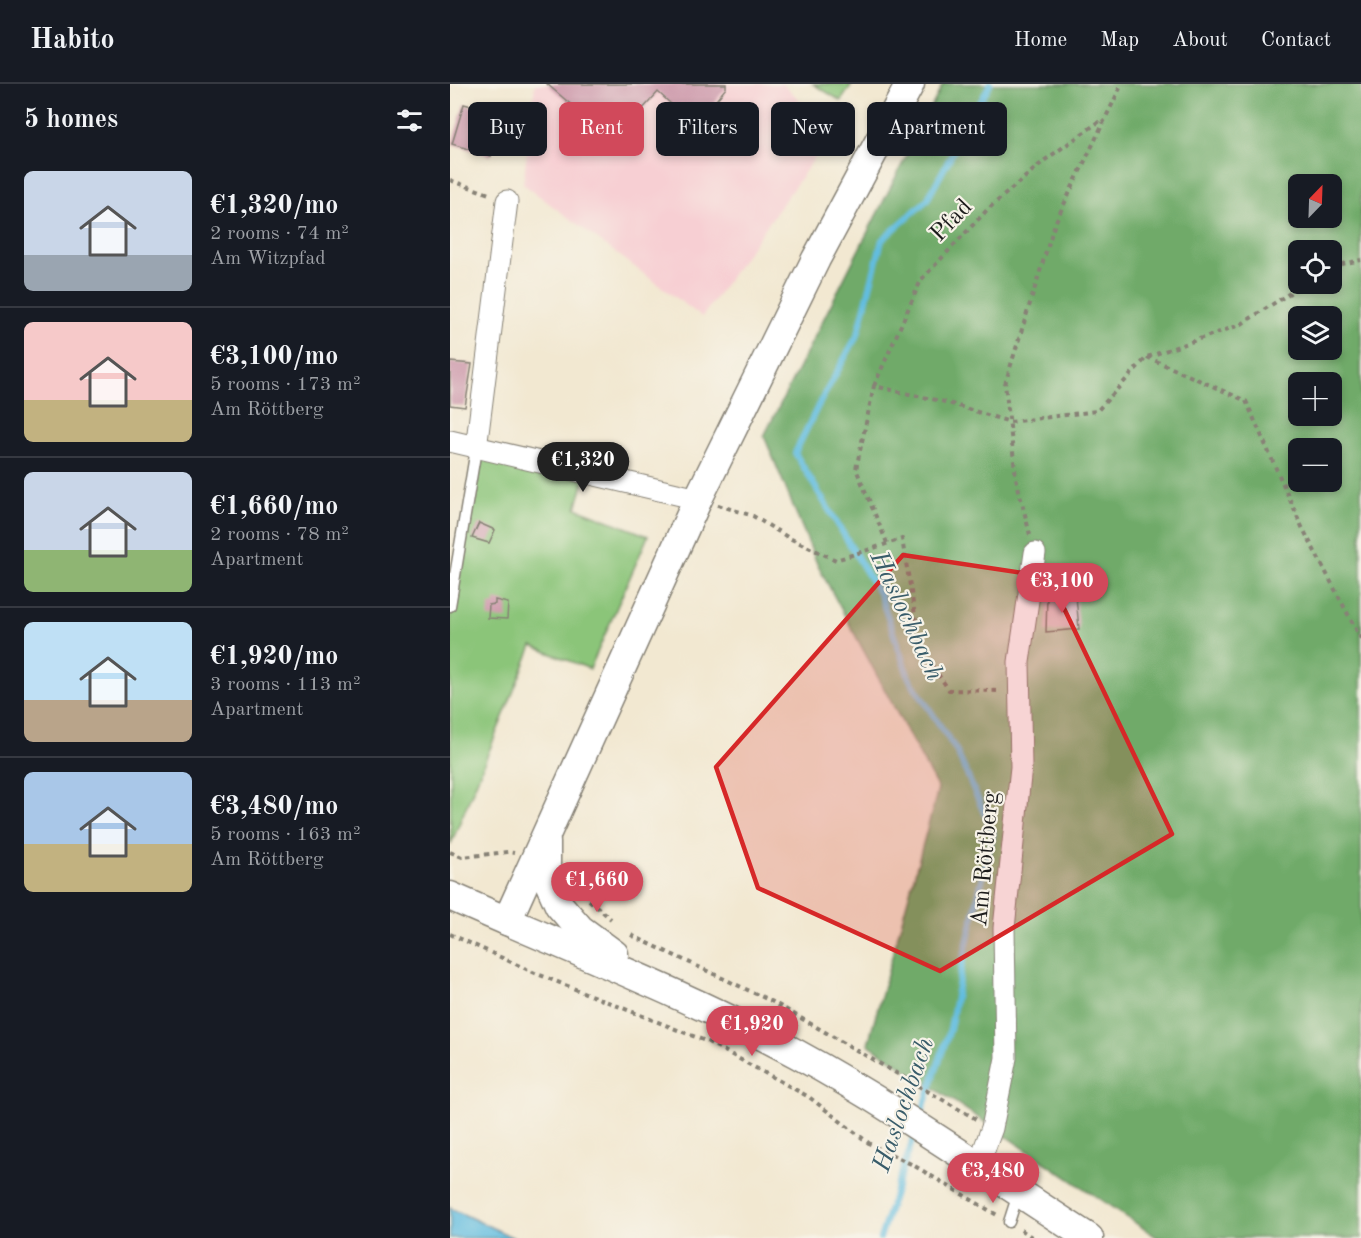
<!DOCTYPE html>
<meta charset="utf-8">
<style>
:root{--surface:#171b24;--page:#242831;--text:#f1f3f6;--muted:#9ea1a6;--line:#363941;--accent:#d1495b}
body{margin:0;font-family:"Old Standard TT",serif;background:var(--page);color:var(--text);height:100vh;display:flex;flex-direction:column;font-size:22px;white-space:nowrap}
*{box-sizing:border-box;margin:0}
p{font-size:20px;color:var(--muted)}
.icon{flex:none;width:33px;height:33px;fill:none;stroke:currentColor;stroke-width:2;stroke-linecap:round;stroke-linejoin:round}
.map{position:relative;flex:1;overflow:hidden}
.drawer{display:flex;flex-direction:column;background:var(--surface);width:450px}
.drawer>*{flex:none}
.banner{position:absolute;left:18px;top:18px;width:570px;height:54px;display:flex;gap:12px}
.needle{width:39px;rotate:23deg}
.tools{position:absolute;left:838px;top:90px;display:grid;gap:12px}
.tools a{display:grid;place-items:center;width:54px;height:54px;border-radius:9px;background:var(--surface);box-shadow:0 3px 9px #0003;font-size:30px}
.price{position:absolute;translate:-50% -51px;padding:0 14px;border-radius:21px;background:var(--accent);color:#fff;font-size:20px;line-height:39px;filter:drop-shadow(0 2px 3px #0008)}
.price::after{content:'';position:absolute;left:50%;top:36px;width:18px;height:14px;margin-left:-9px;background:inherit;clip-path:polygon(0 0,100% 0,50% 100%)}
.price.on{background:#222;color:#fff}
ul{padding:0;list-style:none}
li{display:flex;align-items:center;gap:18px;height:150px;padding:0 24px}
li+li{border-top:2px solid var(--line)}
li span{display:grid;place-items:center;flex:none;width:168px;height:120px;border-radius:9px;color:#555}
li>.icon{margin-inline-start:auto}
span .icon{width:72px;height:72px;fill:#fffc;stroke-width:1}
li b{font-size:26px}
h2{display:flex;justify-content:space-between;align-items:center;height:72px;padding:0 24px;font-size:26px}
.tag{padding:0 21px;border-radius:9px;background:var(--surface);box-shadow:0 3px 9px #0003;font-size:21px;line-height:54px}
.tag.on{background:var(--accent);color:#fff}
header{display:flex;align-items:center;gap:36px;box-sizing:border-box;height:84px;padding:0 30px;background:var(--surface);border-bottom:2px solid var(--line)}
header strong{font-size:28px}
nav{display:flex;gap:33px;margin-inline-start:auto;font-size:21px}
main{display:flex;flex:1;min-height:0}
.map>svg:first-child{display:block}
.built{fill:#f7cfd3}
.green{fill:#8bc579;stroke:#54704a;stroke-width:1.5}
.forest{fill:#70aa69;stroke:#466342;stroke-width:1.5;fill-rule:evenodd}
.water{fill:#62bde0;stroke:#3f6c7e;stroke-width:1.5}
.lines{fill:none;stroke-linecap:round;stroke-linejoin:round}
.stream{stroke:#62bde0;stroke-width:6}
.building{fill:#cb94a8}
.service-casing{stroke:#878276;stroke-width:13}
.minor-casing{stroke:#878276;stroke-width:23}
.secondary-casing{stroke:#878276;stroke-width:31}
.path{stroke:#878276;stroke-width:4;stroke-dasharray:4.5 4.5;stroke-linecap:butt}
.service{stroke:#fff;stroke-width:10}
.minor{stroke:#fff;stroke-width:21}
.secondary{stroke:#fff;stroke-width:28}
.marked{fill:#d62828;fill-opacity:0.2;stroke:#d62828;stroke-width:4.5;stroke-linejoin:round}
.labels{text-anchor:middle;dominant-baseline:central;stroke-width:4.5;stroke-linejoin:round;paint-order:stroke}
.street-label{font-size:24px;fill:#1c1c1c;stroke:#f7f3e8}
.water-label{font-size:26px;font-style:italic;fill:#385c6a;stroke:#f7f3e8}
</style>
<header>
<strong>Habito</strong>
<nav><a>Home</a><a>Map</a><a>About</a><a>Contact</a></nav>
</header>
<main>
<section class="drawer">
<h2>5 homes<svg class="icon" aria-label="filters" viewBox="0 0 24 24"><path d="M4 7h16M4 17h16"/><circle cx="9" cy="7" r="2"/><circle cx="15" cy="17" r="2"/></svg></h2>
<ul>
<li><span style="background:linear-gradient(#c9d6e8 70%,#9aa5b1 0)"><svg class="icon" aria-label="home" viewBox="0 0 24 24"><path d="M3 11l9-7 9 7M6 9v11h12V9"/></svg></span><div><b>€1,320/mo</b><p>2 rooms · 74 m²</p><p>Am Witzpfad</p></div></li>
<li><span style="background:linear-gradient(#f6c9c9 65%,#c2b280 0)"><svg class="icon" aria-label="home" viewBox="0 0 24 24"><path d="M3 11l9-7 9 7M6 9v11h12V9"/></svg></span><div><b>€3,100/mo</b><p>5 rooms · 173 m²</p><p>Am Röttberg</p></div></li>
<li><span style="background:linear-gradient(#c9d6e8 65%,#8fb573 0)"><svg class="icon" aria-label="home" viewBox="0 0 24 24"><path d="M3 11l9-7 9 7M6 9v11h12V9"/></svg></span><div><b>€1,660/mo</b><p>2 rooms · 78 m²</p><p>Apartment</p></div></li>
<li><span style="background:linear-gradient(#bfe0f5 65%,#b9a48a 0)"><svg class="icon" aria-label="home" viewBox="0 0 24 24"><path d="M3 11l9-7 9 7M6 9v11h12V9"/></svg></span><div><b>€1,920/mo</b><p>3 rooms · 113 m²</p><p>Apartment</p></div></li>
<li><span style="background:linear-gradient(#a9c7e8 60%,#c2b280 0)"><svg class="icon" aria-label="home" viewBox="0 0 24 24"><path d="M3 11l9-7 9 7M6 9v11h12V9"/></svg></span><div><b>€3,480/mo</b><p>5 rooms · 163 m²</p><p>Am Röttberg</p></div></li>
</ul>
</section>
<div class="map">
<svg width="911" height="1154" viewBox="0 0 911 1154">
<rect width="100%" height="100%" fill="#f7f3e8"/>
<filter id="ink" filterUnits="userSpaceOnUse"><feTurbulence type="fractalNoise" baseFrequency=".0167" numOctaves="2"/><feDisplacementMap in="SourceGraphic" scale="12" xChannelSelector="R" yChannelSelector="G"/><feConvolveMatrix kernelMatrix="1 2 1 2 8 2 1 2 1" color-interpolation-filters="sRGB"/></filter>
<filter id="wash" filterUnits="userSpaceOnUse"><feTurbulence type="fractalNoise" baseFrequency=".008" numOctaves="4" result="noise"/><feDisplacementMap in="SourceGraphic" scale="24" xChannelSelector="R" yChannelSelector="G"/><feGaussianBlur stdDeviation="1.35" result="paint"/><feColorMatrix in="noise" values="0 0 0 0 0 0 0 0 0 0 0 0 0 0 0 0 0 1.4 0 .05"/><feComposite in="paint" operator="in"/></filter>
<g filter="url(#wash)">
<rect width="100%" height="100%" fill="#f2e8d1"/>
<!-- built -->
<path class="built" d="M85,0h248l50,48 -131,185 -179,-133z"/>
<!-- green -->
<g class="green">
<path d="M363,0h39l-11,17z"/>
<path d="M33,372l102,22 -9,30 72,28 -58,133 -58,-23 -81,198 -1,-261z"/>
</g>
<!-- forest -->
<path class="forest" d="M493,0h418v1154h-203l-290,-194 70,-255 -120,-223 -54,-130zM849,100h33v34h-33zM849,166h33v34h-33zM849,232h33v34h-33zM849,298h33v34h-33zM849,364h33v34h-33z"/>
<!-- water -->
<path class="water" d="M0,1124l64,30h-64z"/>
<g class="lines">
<!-- stream -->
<g class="stream">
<path d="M470,1034l30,-89 12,-64 31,-132 -37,-83 -47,-72 -29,-83 -85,-142 23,-47 40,-72 24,-94 45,-40 63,-116"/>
<path d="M430,1154l35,-105"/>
</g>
</g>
<g id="blocks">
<!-- building -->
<g class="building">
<path d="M97,0h179v4l-31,38 -37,-34 -44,49z"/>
<path d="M14,20l38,10 -11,42 -39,-12z"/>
<path d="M0,278l22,2 -7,43 -15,-2z"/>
<path d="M29,439l16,7 -6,13 -17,-5z"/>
<path d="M597,512h29l3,33 -33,3z"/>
<path d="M45,516l13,3 -1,16 -19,-1 1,-13 6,-1z"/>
</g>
</g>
</g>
<g filter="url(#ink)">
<use href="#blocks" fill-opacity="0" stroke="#878276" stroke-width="1.5"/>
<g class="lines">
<defs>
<g id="service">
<path d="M0,522l26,-157"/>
<path d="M559,1138l9,-28"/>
</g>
<g id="minor">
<path d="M0,357l248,58"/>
<path d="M26,365l31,-248"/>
<path d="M528,1082l14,-38 14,-70 -2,-130 17,-161 -2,-105 16,-109"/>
</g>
<g id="secondary">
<path d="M96,758v34l13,29 21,24 34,25"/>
<path d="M0,812c116,52 235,97 347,158 101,55 195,122 292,184"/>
<path d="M57,837l191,-422 118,-240 94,-175"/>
</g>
</defs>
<!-- service casing -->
<use href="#service" class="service-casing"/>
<!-- minor casing -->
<use href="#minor" class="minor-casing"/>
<!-- secondary casing -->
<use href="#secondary" class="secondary-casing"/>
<!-- path -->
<g class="path">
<path d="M0,96l39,14"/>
<path d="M882,182l29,-6"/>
<path d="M697,273l99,44 56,126 59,112"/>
<path d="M424,302l47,-106 66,-70 58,-50 58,-41"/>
<path d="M268,421l35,11 36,22 47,22 66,-21 19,111 28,40 51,1"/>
<path d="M580,451l-14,-57 -11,-94 50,-161 67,-139"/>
<path d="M437,459l-31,-74 18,-83 71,16 65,20 87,-11 50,-54 93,-32 64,-41"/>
<path d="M0,768l12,5 46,-5 6,1"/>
<path d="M139,816l22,19"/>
<path d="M0,850l85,39 173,69 101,55 61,47 43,21 84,50"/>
<path d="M181,851l140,66 205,118"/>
<path d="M571,1146l12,8"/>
</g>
<!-- service -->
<use href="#service" class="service"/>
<!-- minor -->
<use href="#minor" class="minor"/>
<!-- secondary -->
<use href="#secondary" class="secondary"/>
</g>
</g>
<!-- marked area -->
<path class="marked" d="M453,471l146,22 123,257 -232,137 -182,-83 -42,-121z"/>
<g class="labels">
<!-- street labels -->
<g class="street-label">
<text transform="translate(502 137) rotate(-46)">Pfad</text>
<text transform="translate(536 775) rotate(-85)">Am Röttberg</text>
</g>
<!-- water labels -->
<g class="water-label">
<text transform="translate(456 532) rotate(65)">Haslochbach</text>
<text transform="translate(454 1021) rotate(-71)">Haslochbach</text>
</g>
</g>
</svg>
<div class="tools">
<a><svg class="needle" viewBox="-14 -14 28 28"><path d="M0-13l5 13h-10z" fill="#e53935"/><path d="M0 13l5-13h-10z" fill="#9ea1a6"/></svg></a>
<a><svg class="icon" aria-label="locate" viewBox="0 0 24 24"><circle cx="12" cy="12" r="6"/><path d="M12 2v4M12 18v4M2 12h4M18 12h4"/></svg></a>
<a><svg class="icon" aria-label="layers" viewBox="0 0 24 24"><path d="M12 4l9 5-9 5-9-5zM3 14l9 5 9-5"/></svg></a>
<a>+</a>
<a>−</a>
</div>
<b class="price on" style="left:133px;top:409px">€1,320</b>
<b class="price" style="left:612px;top:530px">€3,100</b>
<b class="price" style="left:147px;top:829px">€1,660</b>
<b class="price" style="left:302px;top:973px">€1,920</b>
<b class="price" style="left:543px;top:1120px">€3,480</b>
<div class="banner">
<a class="tag">Buy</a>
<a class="tag on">Rent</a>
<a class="tag">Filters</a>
<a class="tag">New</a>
<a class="tag">Apartment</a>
</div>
</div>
</main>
